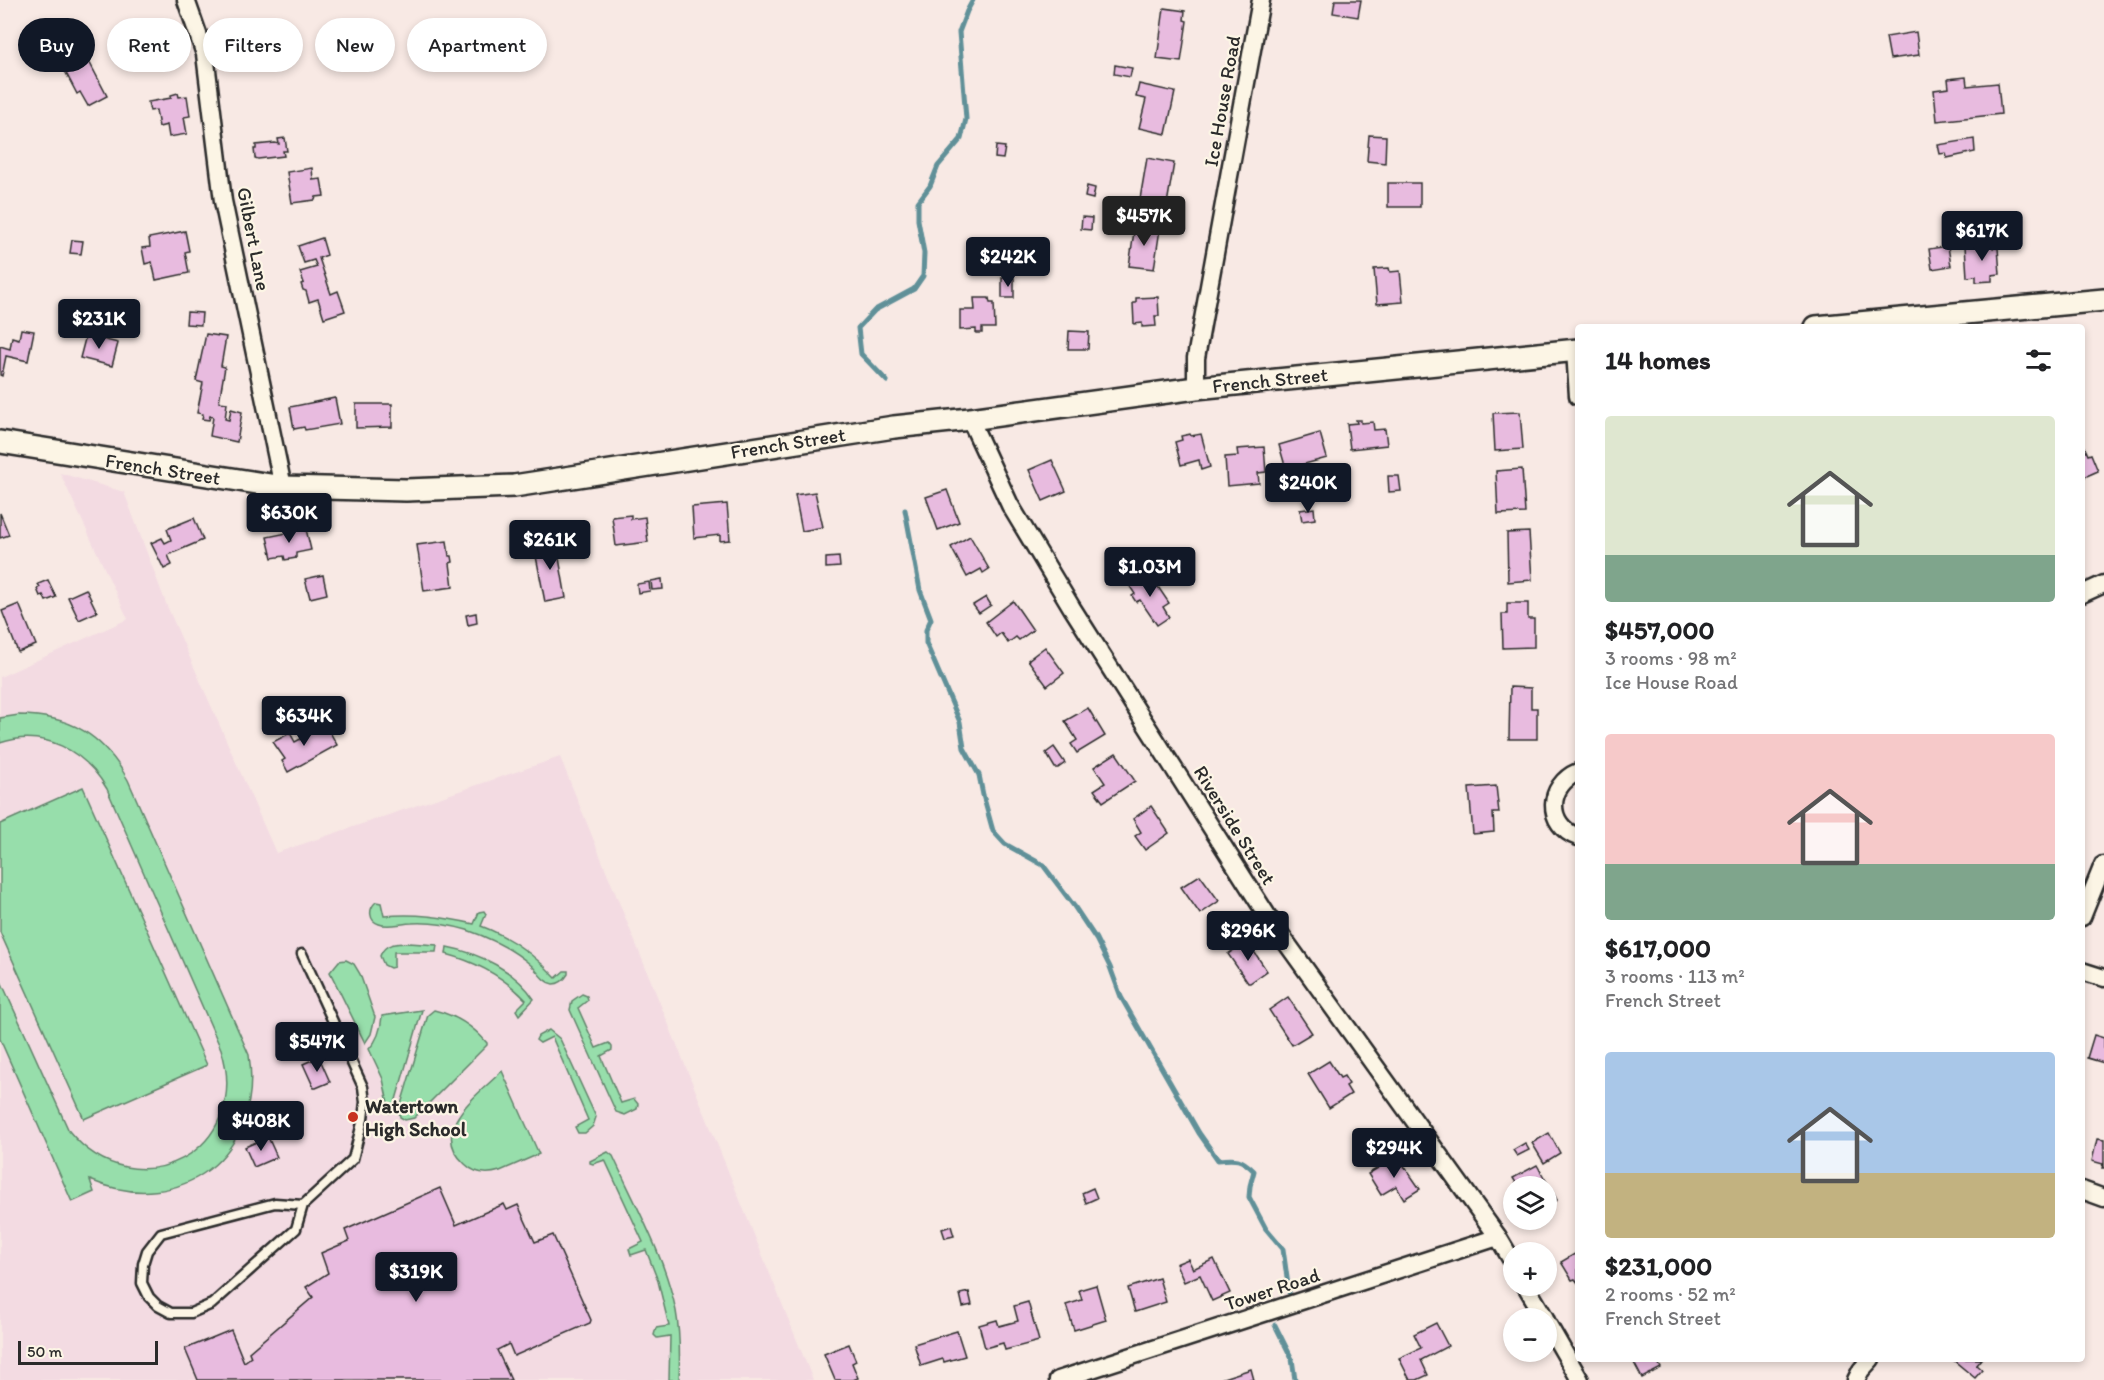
<!DOCTYPE html>
<meta charset="utf-8">
<style>
:root{--surface:#fff;--page:#f6f6f6;--text:#202124;--muted:#757577;--accent:#111827}
body{margin:0;font-family:Itim,sans-serif;background:var(--page);color:var(--text);height:100vh;display:flex;flex-direction:column;font-size:22px;white-space:nowrap}
*{box-sizing:border-box;margin:0}
p{font-size:20px;color:var(--muted)}
.icon{flex:none;width:33px;height:33px;fill:none;stroke:currentColor;stroke-width:2;stroke-linecap:round;stroke-linejoin:round}
.map{position:relative;flex:1;overflow:hidden}
.panel{position:absolute;left:1575px;top:324px;width:510px;height:1038px;display:flex;flex-direction:column;background:var(--surface);border-radius:6px;box-shadow:0 3px 9px #0003}
.panel>*{flex:none}
.guide{position:absolute;left:18px;top:18px;width:570px;height:54px;display:flex;gap:12px}
.controls{position:absolute;left:1503px;top:1176px;display:grid;gap:12px}
.controls a{display:grid;place-items:center;width:54px;height:54px;border-radius:50%;background:var(--surface);box-shadow:0 3px 9px #0003;font-size:30px}
.scale{position:absolute;left:18px;bottom:15px;width:140px;box-sizing:border-box;padding-left:6px;border:3px solid #2b2b2b;border-top:0;font-size:16px;line-height:21px;white-space:nowrap;color:#2b2b2b;-webkit-text-stroke:4px #fcf5e5;paint-order:stroke}
.price{position:absolute;translate:-50% -51px;padding:0 14px;border-radius:6px;background:var(--accent);color:#fff;font-size:20px;line-height:39px;filter:drop-shadow(0 2px 3px #0008)}
.price::after{content:'';position:absolute;left:50%;top:36px;width:18px;height:14px;margin-left:-9px;background:inherit;clip-path:polygon(0 0,100% 0,50% 100%)}
.price.active{background:#222;color:#fff}
ul{padding:0;list-style:none}
li{display:grid;align-content:center;gap:12px;height:318px;padding:0 30px}
li span{display:grid;place-items:center;height:186px;border-radius:6px;color:#555}
li>.icon{margin-inline-start:auto}
span .icon{width:108px;height:108px;fill:#fffc;stroke-width:1}
li b{font-size:26px}
h2{display:flex;justify-content:space-between;align-items:center;height:72px;padding:0 30px;font-size:26px}
.tag{padding:0 21px;border-radius:27px;background:var(--surface);box-shadow:0 3px 9px #0003;font-size:21px;line-height:54px}
.tag.active{background:var(--accent);color:#fff}
.map>svg:first-child{display:block}
.built{fill:#f3dbe2}
.green{fill:#97deab;stroke:#61846b;stroke-width:1.5}
.lines{fill:none;stroke-linecap:round;stroke-linejoin:round}
.stream{stroke:#609098;stroke-width:5}
.building{fill:#e8bbdf;stroke:#2b2b2b;stroke-width:1.5}
.service-casing{stroke:#2b2b2b;stroke-width:13}
.minor-casing{stroke:#2b2b2b;stroke-width:21}
.tertiary-casing{stroke:#2b2b2b;stroke-width:26}
.service{stroke:#fcf5e5;stroke-width:8}
.minor{stroke:#fcf5e5;stroke-width:16}
.tertiary{stroke:#fcf5e5;stroke-width:21}
.poi-dot{fill:#c8321e;stroke:#fcf5e5;stroke-width:2}
.labels{text-anchor:middle;dominant-baseline:central;stroke-width:4.5;stroke-linejoin:round;paint-order:stroke}
.street-label{font-size:20px;fill:#2b2b2b;stroke:#fcf5e5}
.poi-label{font-size:20px;font-weight:bold;fill:#2b2b2b;stroke:#fcf5e5;text-anchor:start}
</style>
<div class="map">
<svg width="2104" height="1380" viewBox="0 0 2104 1380">
<rect width="100%" height="100%" fill="#f8e9e4"/>
<filter id="ink" filterUnits="userSpaceOnUse"><feTurbulence type="fractalNoise" baseFrequency=".0167" numOctaves="2"/><feDisplacementMap in="SourceGraphic" scale="12" xChannelSelector="R" yChannelSelector="G"/><feConvolveMatrix kernelMatrix="1 2 1 2 8 2 1 2 1" color-interpolation-filters="sRGB"/></filter>
<g filter="url(#ink)">
<!-- built -->
<path class="built" d="M60,473l64,19 43,114 109,247 284,-96 253,623h-813v-703l128,-58z"/>
<!-- green -->
<g class="green">
<path d="M19,715c51,0 84,20 109,65l121,275c15,99 -68,164 -159,125l4,12 -22,10 -72,-163v-60l69,152c67,82 185,19 152,-82l-114,-260c-22,-38 -63,-61 -107,-46v-25z"/>
<path d="M83,787l124,278 -123,54 -84,-187v-108z"/>
<path d="M376,902l5,1 3,13c32,-3 59,1 90,8l5,-12 5,-1 2,3 -5,12c29,11 54,29 75,52l8,-7h4v3c-3,5 -8,10 -15,10 -9,-1 -15,-12 -21,-18 -18,-16 -42,-28 -65,-36 -18,-5 -37,-8 -55,-7 -10,0 -24,5 -33,1 -10,-3 -11,-15 -3,-22z"/>
<path d="M409,943l28,2 -1,7h-42v15l-4,1 -6,-3 -4,-9c4,-13 17,-13 29,-13z"/>
<path d="M447,947c32,6 69,24 87,52l-15,16 -3,-5 10,-10c-22,-23 -50,-38 -80,-46z"/>
<path d="M346,960l8,4 6,10 15,43 -4,17 -6,9 -35,-71 9,-11z"/>
<path d="M582,994l5,2 1,4 -10,8 18,40 13,-5 3,4v3l-11,6 20,47 13,-4 4,5 -1,5 -12,6 -9,-3 -46,-102 2,-9z"/>
<path d="M422,1010l-29,100 -3,3 -7,-34 -14,-30c9,-9 12,-20 13,-33z"/>
<path d="M434,1010c21,5 39,16 53,33v2l-73,73 -9,2 -5,-3 -1,-6 29,-96z"/>
<path d="M549,1030l11,9 36,78 -3,9 -8,7h-7l-3,-6 13,-7 -36,-83 -12,6 -4,-3 2,-4z"/>
<path d="M502,1071l37,83 -39,17c-13,4 -25,3 -35,-7 -38,-35 13,-69 37,-93z"/>
<path d="M608,1152l5,4c23,50 52,101 63,155 4,22 4,46 3,69h-10l1,-44 -13,2 -3,-3 2,-7 13,-2 -11,-45 -12,-31 -15,5 -2,-6 14,-7 -38,-82 -12,4 -3,-1v-2z"/>
</g>
<g class="lines">
<!-- stream -->
<g class="stream">
<path d="M887,381l-26,-27 -3,-26 17,-18 39,-21 9,-13 1,-23 -6,-33v-18l12,-16 8,-20 23,-27 5,-20 -7,-87 8,-21 6,-11"/>
<path d="M905,510l15,80 11,29 -5,11v13l34,79 4,26 15,27 4,20 10,36 12,13 38,21 31,41 22,33 14,28 11,30 78,136 19,27c18,-2 23,-2 36,11l-4,15 -1,11 17,32 17,20 6,43"/>
<path d="M1275,1325l17,34 3,21"/>
</g>
</g>
<!-- building -->
<g class="building">
<path d="M1335,0h26l-3,17 -25,-4z"/>
<path d="M1164,8l21,3 -1,9 3,1 -6,41 -24,-3z"/>
<path d="M1916,32l3,23 -29,4 -4,-22z"/>
<path d="M81,46l26,50 -19,10 -8,-14 -3,2 -12,-23 4,-2 -6,-13z"/>
<path d="M1115,65l17,3 -2,9 -16,-3z"/>
<path d="M1966,77l1,9 31,-3 3,31 -64,7 -3,-31 15,-2 -1,-9z"/>
<path d="M1139,84l36,8 -9,42 -27,-6 7,-29 -10,-2z"/>
<path d="M178,93l1,4 8,-1 3,20 -6,1 3,17 -18,3 -2,-12 -8,2 -3,-17 -6,1 -2,-9 23,-4v-3z"/>
<path d="M1369,135l17,1 -1,27 -18,-2z"/>
<path d="M285,138l2,13h-4l1,5 -26,3 -3,-1 -1,-9h2v-4l19,-2 4,1 -1,-5z"/>
<path d="M1974,139l1,13 -28,6 -1,-5 -6,1 -2,-9z"/>
<path d="M996,146l9,1 -2,12 -8,-1z"/>
<path d="M1147,158l27,5 -7,41 -27,-5z"/>
<path d="M312,168l1,12 8,-1 3,17 -8,1 -1,3 -23,3 -5,-31z"/>
<rect x="1388" y="183" width="32" height="24"/>
<path d="M1087,186l8,2 -2,11 -8,-2z"/>
<path d="M1082,217l10,1 -1,12 -10,-1z"/>
<path d="M1135,225l25,4 -6,40 -25,-3z"/>
<path d="M185,231l4,20 -4,1 4,21 -33,7 -4,-18 -7,2 -3,-16 8,-1 -1,-9z"/>
<path d="M322,238l5,17 -8,3 12,36 7,-3 7,20 -21,7 -6,-19 -9,3 -3,-11 -3,-1 -2,-6 3,-1 -4,-11 17,-5 -3,-7 -10,3 -6,-17z"/>
<path d="M72,240l11,1 -2,13 -11,-1z"/>
<path d="M1993,244v4h5l2,26 -8,1v6l-16,1v-6l-9,1 -2,-31z"/>
<path d="M1948,246l3,20 -19,3 -3,-20z"/>
<path d="M1389,268l1,4 10,-1 3,31 -26,2 -3,-35z"/>
<rect x="1002" y="278" width="12" height="20"/>
<path d="M1158,297l1,19h-4l1,10 -14,1v-4l-8,1 -1,-21h3v-5z"/>
<path d="M974,298h15l1,5h4l1,25h-13v5h-6v-4l-16,1v-20h15z"/>
<path d="M187,312l15,1 -1,12 -15,-1z"/>
<path d="M21,329l13,2 -6,30 -22,-5 -4,20 -2,-1v-29l10,3 2,-12 7,2z"/>
<path d="M1069,331l20,1 -1,17h-20z"/>
<path d="M206,334l20,3 -5,29 4,1 -6,35 8,1 -2,16 4,1 2,-11 11,3 -5,30 -27,-6 3,-19 -3,-1 -1,4 -7,-1 1,-5 -6,-1 6,-30 -7,-2z"/>
<path d="M86,335l32,8 -6,23 -32,-8z"/>
<path d="M335,398l5,26 -35,6 -1,-3 -10,2 -4,-22z"/>
<path d="M356,404h36v23l-36,1z"/>
<path d="M1520,412l3,37 -28,2 -2,-38z"/>
<path d="M1356,420h5v3l12,-1 1,8 11,-1 2,16 -37,4 -3,-25 10,-1z"/>
<path d="M1320,433l7,25 -41,11 -7,-24z"/>
<path d="M1190,434l1,2 10,-2 9,33 -9,3 -2,-10 -18,5 -6,-23 7,-2 -1,-4z"/>
<path d="M2082,441l6,14 3,-1 7,17 -16,7z"/>
<path d="M1264,447l2,25 -8,1 1,10 -32,3 -2,-29 13,-1 -1,-7z"/>
<path d="M1052,460l14,31 -23,10 -14,-31z"/>
<path d="M1522,469l3,44 -27,1 -2,-43z"/>
<path d="M1388,476h11l2,15 -12,1z"/>
<path d="M947,490l12,32 -21,8 -12,-33z"/>
<path d="M815,492l8,35 -21,4 -7,-36z"/>
<path d="M727,504l3,36 -10,1v-6l-26,3 -2,-31z"/>
<path d="M1314,508l1,11 -13,2 -2,-11z"/>
<path d="M0,513l9,22 -9,3z"/>
<path d="M631,515v4l14,-2 3,25 -32,4 -4,-29z"/>
<path d="M194,518l9,22 -35,15 4,10 -8,4 -13,-26 11,-5 3,5 6,-3 -4,-11z"/>
<path d="M299,527l1,3 6,-1 5,21 -15,3v5l-11,2 -1,-4 -12,2 -5,-21 25,-5 -1,-4z"/>
<path d="M1529,532l3,48 -24,2 -1,-49z"/>
<path d="M970,536l19,33 -6,4 -2,-4 -14,8 -16,-30z"/>
<path d="M447,541l2,15h3l1,6 -3,1 3,24 -29,4 -7,-46z"/>
<path d="M556,541l10,57 -21,4 -11,-56z"/>
<path d="M839,557l1,10 -14,1v-10z"/>
<path d="M1148,572l21,31 -6,4 6,10 -12,8 -17,-25 -4,2 -4,-6 3,-2 -6,-9z"/>
<path d="M323,575l4,19 -17,4 -5,-19z"/>
<path d="M662,579l1,10 -11,1 -1,-9z"/>
<path d="M48,580l8,17 -10,4 -3,-6 -3,1 -3,-7 3,-2 -2,-3z"/>
<path d="M649,582l1,9 -12,2 -1,-9z"/>
<path d="M86,589l11,23 -18,8 -11,-23z"/>
<path d="M986,597l5,8 -12,8 -6,-8z"/>
<path d="M1013,601l20,29 -14,10 -3,-3 -8,6 -7,-10 -5,4 -10,-15z"/>
<path d="M1507,603h21v16h6v28l-31,1 -1,-34h5z"/>
<path d="M19,604l17,41 -18,7 -16,-41z"/>
<path d="M476,613l1,10 -9,2 -2,-10z"/>
<path d="M1045,647l19,26 -17,13 -19,-26z"/>
<path d="M1510,687l21,1v20h6v31h-28z"/>
<path d="M1088,708l17,28 -28,17 -6,-9 6,-4 -12,-19z"/>
<path d="M326,725l11,20 -49,27 -6,-11 3,-2 -12,-17 17,-9 5,9z"/>
<path d="M1054,747l11,16 -7,5h-3l-9,-15z"/>
<path d="M1116,753l19,28 -32,21 -9,-12 11,-7 -11,-16z"/>
<path d="M1496,786l3,27h-6l1,19 -21,2 -4,-46z"/>
<path d="M1151,806l18,27 -24,17 -10,-14 6,-4 -8,-13z"/>
<path d="M1200,875l19,26 -19,13 -19,-27z"/>
<path d="M1247,941l20,30 -17,12h-2l-20,-29z"/>
<path d="M1288,997l24,36 -20,12 -23,-35z"/>
<path d="M2094,1035l10,3v25l-17,-5z"/>
<path d="M319,1057l11,25 -14,6h-2l-11,-24z"/>
<path d="M1329,1061l11,17 4,-2 5,8 -3,2 5,8 -22,14 -21,-34z"/>
<path d="M1549,1133l11,20 -16,10 -12,-20z"/>
<path d="M268,1137l9,20 -23,10 -9,-20z"/>
<path d="M2097,1139l7,1v28h-2l1,-4 -11,-3z"/>
<path d="M1525,1143l4,7 -12,6 -4,-6z"/>
<path d="M1400,1160l20,29 -16,10 -8,-13 -15,9 -13,-21 18,-11 3,4z"/>
<path d="M1537,1165l20,35 -11,6v-20h-28l-5,-8z"/>
<path d="M440,1188l16,37 48,-21 3,6 11,-5 17,37 18,-7 38,85 -1,3 -76,33 -5,-12 -12,6 14,30h-313l-13,-31 46,-19 13,32 7,-5 -2,-5 64,-55 -7,-10 22,-14 -7,-20 28,-12 -4,-11z"/>
<path d="M1093,1188l4,10 -11,5 -4,-10z"/>
<path d="M951,1226l3,10 -9,2 -3,-9z"/>
<path d="M1578,1252v31l-3,-4 -3,1 -11,-18z"/>
<path d="M1188,1259l5,10 21,-10 16,34 -18,8 -12,-26 -16,7 -8,-18z"/>
<path d="M1159,1278l7,24 -31,10 -7,-24z"/>
<path d="M1096,1285l10,35 -32,10 -8,-25 16,-5 -3,-10z"/>
<path d="M969,1292l3,13 -9,2 -3,-13z"/>
<path d="M1028,1302l11,39 -34,9 -2,-7 -18,5 -6,-23 18,-5 2,6 19,-5 -4,-15z"/>
<path d="M1436,1323l12,23 -27,14 7,15 -11,5h-7l-11,-22 22,-10 -7,-14z"/>
<path d="M957,1331l8,25 -21,6 -1,-3 -22,7 -7,-22z"/>
<path d="M849,1344l7,17 -4,2 6,15 -5,2h-18l-11,-26z"/>
<path d="M1632,1359h24l5,9 -19,10z"/>
<path d="M1952,1359h29l-5,6 6,5 -7,8z"/>
<path d="M1251,1369l3,11h-37z"/>
</g>
<g class="lines">
<defs>
<path id="service" d="M302,954l61,133 2,15 -2,17 -10,40 -50,46 -7,24 -84,75 -21,9h-20l-13,-7 -9,-9 -7,-14 1,-19 4,-13 14,-18 114,-30 28,2"/>
<g id="minor">
<path d="M186,0l19,54 18,147 60,286"/>
<path d="M1575,350l3,46"/>
<path d="M1196,388v-30l65,-358"/>
<path d="M970,419l40,86 62,103 198,312 228,317 16,27"/>
<path d="M2082,594l22,-10"/>
<path d="M1578,772c-31,13 -33,53 0,65"/>
<path d="M2082,917l21,-52"/>
<path d="M2082,971l22,7"/>
<path d="M2082,1190l22,8"/>
<path d="M1526,1286l19,32"/>
<path d="M1546,1321l34,59"/>
<path d="M1058,1380l440,-143"/>
<path d="M1856,1380l5,-10 10,-11"/>
</g>
<g id="tertiary">
<path d="M1816,327l288,-27"/>
<path d="M0,442l283,45 123,3 108,-4 380,-59 76,-8 226,-31 382,-38"/>
</g>
</defs>
<!-- service casing -->
<use href="#service" class="service-casing"/>
<!-- minor casing -->
<use href="#minor" class="minor-casing"/>
<!-- tertiary casing -->
<use href="#tertiary" class="tertiary-casing"/>
<!-- service -->
<use href="#service" class="service"/>
<!-- minor -->
<use href="#minor" class="minor"/>
<!-- tertiary -->
<use href="#tertiary" class="tertiary"/>
</g>
</g>
<!-- markers -->
<circle class="poi-dot" cx="353" cy="1117" r="6"/>
<g class="labels">
<!-- street labels -->
<g class="street-label">
<text transform="translate(1222 101) rotate(-80)">Ice House Road</text>
<text transform="translate(254 239) rotate(79)">Gilbert Lane</text>
<text transform="translate(1270 380) rotate(-6)">French Street</text>
<text transform="translate(788 443) rotate(-9)">French Street</text>
<text transform="translate(163 469) rotate(9)">French Street</text>
<text transform="translate(1235 825) rotate(58)">Riverside Street</text>
<text transform="translate(1272 1289) rotate(-18)">Tower Road</text>
</g>
<!-- poi labels -->
<g class="poi-label">
<text x="365" y="1106">Watertown<tspan x="365" dy="23">High School</tspan></text>
</g>
</g>
</svg>
<div class="controls">
<a><svg class="icon" aria-label="layers" viewBox="0 0 24 24"><path d="M12 4l9 5-9 5-9-5zM3 14l9 5 9-5"/></svg></a>
<a>+</a>
<a>−</a>
</div>
<div class="scale">50 m</div>
<b class="price active" style="left:1144px;top:247px">$457K</b>
<b class="price" style="left:1982px;top:262px">$617K</b>
<b class="price" style="left:1008px;top:288px">$242K</b>
<b class="price" style="left:99px;top:350px">$231K</b>
<b class="price" style="left:1308px;top:514px">$240K</b>
<b class="price" style="left:289px;top:544px">$630K</b>
<b class="price" style="left:550px;top:571px">$261K</b>
<b class="price" style="left:1150px;top:598px">$1.03M</b>
<b class="price" style="left:304px;top:747px">$634K</b>
<b class="price" style="left:1248px;top:962px">$296K</b>
<b class="price" style="left:317px;top:1073px">$547K</b>
<b class="price" style="left:261px;top:1152px">$408K</b>
<b class="price" style="left:1394px;top:1179px">$294K</b>
<b class="price" style="left:416px;top:1303px">$319K</b>
<div class="guide">
<a class="tag active">Buy</a>
<a class="tag">Rent</a>
<a class="tag">Filters</a>
<a class="tag">New</a>
<a class="tag">Apartment</a>
</div>
<section class="panel">
<h2>14 homes<svg class="icon" aria-label="filters" viewBox="0 0 24 24"><path d="M4 7h16M4 17h16"/><circle cx="9" cy="7" r="2"/><circle cx="15" cy="17" r="2"/></svg></h2>
<ul>
<li><span style="background:linear-gradient(#dfe7d0 75%,#7fa58c 0)"><svg class="icon" aria-label="home" viewBox="0 0 24 24"><path d="M3 11l9-7 9 7M6 9v11h12V9"/></svg></span><div><b>$457,000</b><p>3 rooms · 98 m²</p><p>Ice House Road</p></div></li>
<li><span style="background:linear-gradient(#f6c9c9 70%,#7fa58c 0)"><svg class="icon" aria-label="home" viewBox="0 0 24 24"><path d="M3 11l9-7 9 7M6 9v11h12V9"/></svg></span><div><b>$617,000</b><p>3 rooms · 113 m²</p><p>French Street</p></div></li>
<li><span style="background:linear-gradient(#a9c7e8 65%,#c2b280 0)"><svg class="icon" aria-label="home" viewBox="0 0 24 24"><path d="M3 11l9-7 9 7M6 9v11h12V9"/></svg></span><div><b>$231,000</b><p>2 rooms · 52 m²</p><p>French Street</p></div></li>
</ul>
</section>
</div>
